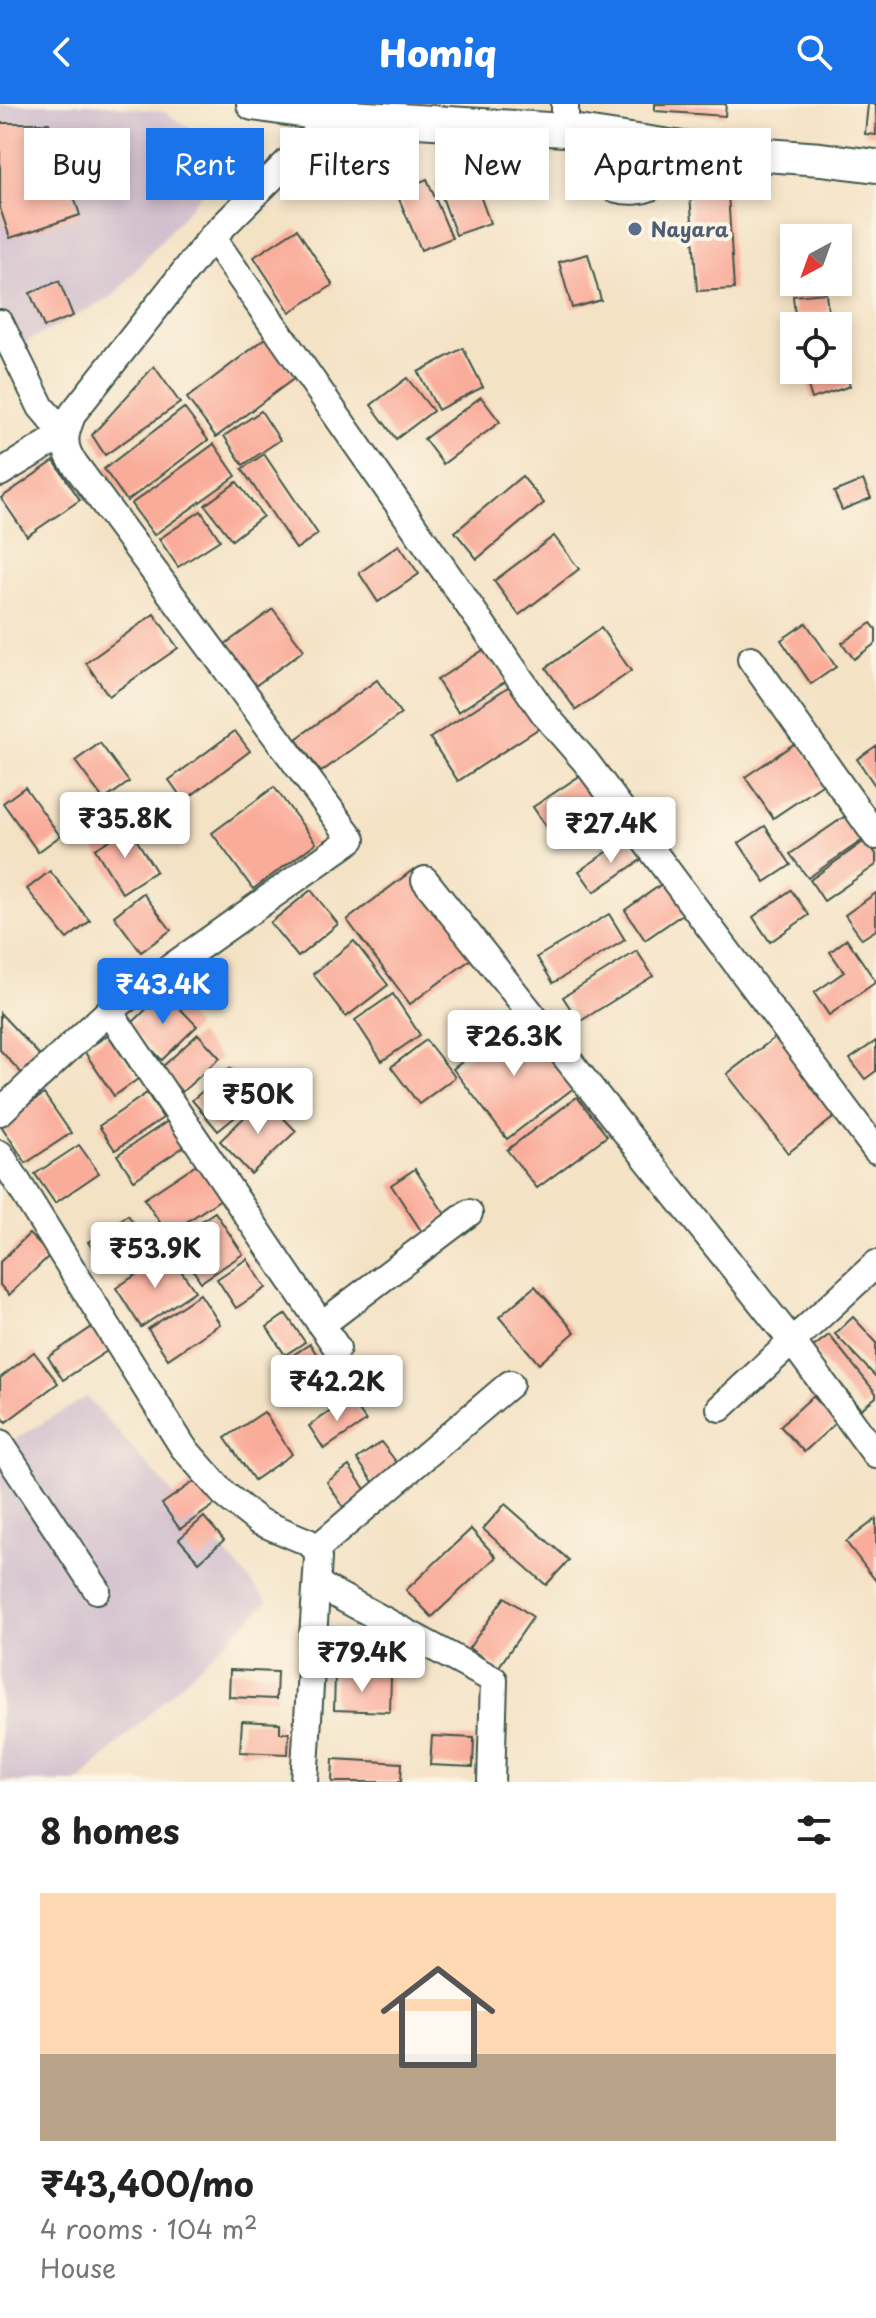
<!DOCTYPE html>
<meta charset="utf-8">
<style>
:root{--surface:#fff;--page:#f6f6f6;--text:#222;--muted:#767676;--accent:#1a73e8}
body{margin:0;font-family:"Playpen Sans",sans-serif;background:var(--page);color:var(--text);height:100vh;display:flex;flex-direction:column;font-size:30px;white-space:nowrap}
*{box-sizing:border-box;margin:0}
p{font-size:26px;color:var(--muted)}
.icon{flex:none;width:44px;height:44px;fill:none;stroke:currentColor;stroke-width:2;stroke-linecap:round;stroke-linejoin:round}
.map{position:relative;height:1678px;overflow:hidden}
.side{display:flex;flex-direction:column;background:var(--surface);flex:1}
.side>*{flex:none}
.hud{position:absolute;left:24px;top:24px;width:828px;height:72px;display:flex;gap:16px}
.needle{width:52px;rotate:221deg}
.controls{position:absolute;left:780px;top:120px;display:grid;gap:16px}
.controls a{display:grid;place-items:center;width:72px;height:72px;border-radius:0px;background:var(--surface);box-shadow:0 4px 12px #0003;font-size:40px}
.price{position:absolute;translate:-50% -68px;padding:0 18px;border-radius:8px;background:#fff;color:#222;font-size:26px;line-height:52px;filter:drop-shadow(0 2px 4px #0008)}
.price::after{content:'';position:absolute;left:50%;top:48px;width:24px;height:18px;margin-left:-12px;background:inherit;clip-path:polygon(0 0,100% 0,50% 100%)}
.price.current{background:var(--accent);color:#fff}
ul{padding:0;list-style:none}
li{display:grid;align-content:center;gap:16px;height:424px;padding:0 40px}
li span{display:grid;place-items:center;height:248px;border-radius:0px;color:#555}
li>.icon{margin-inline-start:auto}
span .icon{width:144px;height:144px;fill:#fffc;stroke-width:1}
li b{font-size:34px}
h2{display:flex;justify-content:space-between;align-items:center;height:96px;padding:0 40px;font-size:34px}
.tag{padding:0 28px;border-radius:0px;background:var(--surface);box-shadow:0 4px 12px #0003;font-size:28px;line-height:72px}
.tag.current{background:var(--accent);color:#fff}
header{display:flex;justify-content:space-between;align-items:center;height:104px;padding:0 40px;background:var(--accent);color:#fff;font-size:36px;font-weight:800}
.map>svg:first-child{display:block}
.industrial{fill:#d0bdcc}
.building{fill:#faac9a}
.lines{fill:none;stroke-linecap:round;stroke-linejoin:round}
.minor-casing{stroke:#3f564a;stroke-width:30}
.major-casing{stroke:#3f564a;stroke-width:36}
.minor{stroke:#fff;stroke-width:26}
.major{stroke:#fff;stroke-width:32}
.service-dot{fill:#5c6f8a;stroke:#fcf5e5;stroke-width:3}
.labels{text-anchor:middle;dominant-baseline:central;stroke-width:8;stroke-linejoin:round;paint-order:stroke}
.service-label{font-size:20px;font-weight:bold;fill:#4e5e75;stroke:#fcf5e5;text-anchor:start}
</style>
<header><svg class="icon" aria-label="back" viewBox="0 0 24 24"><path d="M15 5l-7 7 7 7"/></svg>Homiq<svg class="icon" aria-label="search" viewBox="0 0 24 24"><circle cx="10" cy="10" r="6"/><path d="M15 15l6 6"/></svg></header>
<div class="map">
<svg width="876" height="1678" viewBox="0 0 876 1678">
<rect width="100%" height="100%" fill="#fcf5e5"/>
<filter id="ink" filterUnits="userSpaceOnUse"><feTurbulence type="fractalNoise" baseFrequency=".0125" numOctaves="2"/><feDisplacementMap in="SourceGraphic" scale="16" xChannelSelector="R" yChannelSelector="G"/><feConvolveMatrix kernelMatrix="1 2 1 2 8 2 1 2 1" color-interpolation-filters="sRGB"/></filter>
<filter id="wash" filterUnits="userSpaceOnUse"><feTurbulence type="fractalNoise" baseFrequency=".006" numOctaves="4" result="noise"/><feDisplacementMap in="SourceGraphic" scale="32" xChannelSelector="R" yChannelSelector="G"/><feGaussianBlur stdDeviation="1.8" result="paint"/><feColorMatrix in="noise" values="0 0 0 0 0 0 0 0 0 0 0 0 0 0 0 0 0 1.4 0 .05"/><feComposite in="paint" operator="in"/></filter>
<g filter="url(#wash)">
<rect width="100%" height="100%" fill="#f4e2c5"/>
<!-- industrial -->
<g class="industrial">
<path d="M0,0h92l74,8 66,47 -119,137 -113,60z"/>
<path d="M87,1293l181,204 -190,181h-78v-334z"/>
</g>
<g id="blocks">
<!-- building -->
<g class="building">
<path d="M655,0h71l-1,12 -70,-5z"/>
<path d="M868,0h8v31l-11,-1z"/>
<path d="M0,19h49l31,92 -70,23 -10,-30z"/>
<path d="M471,67l19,52 -34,12 -19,-52z"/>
<path d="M727,73l7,112 -37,2 -8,-111z"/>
<path d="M427,75l25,59 -31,12 -25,-58z"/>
<path d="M297,125l36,56 -43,27 -36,-55z"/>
<path d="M588,150l13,46 -29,8 -13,-46z"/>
<path d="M59,177l14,35 -29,11 -14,-34z"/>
<path d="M802,178h26v8l-26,1z"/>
<path d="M826,189l2,19 -33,3 -2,-19z"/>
<path d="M266,234l30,39 -80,60 -29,-39z"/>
<path d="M463,244l20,39 -45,23 -20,-38z"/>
<path d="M841,253l9,29 -38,13 -9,-29h35v-12z"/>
<path d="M154,262l26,37 -75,52 -13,-20z"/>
<path d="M407,274l26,33 -37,28 -25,-34z"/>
<path d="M481,293l19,25 -57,42 -19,-25z"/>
<path d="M184,304l24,32 -81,61 -23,-32z"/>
<path d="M261,307l19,29 -37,25 -19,-29z"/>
<path d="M214,340l22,32 -82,59 -23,-31z"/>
<path d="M264,350l54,80 -22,15 -54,-80z"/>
<path d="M54,357l26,39 -53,36 -26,-38z"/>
<path d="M522,372l22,27 -67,56 -22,-27z"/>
<path d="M863,376l8,18 -29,12 -8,-18z"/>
<path d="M237,378l26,34 -31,24 -27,-35z"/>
<path d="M201,407l19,29 -42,27 -19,-28z"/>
<path d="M554,432l25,33 -60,46 -25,-34z"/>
<path d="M399,441l20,29 -41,28 -19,-29z"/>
<path d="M273,505l31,41 -49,36 -31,-41z"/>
<path d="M154,510l24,34 -69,48 -23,-33z"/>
<path d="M806,519l30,44 -25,17 -30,-44z"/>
<path d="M871,519l5,6v14l-22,16 -12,-16z"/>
<path d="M601,524l30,43 -55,39 -30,-42z"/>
<path d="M485,545l21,32 -48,31 -21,-32z"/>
<path d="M377,576l24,34 -80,58 -25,-33z"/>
<path d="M516,578l28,43 -86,56 -28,-43z"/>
<path d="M235,627l15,20 -66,50 -15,-21z"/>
<path d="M797,638l28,41 -52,35 -28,-41z"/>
<path d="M100,639l29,39 -25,18 -29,-39z"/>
<path d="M876,642v41l-19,-28z"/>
<path d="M587,667l20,31 -53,36 -21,-31z"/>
<path d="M25,683l35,49 -22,16 -35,-49z"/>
<path d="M274,683l42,56 -63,46 -41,-56z"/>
<path d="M847,711l17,24 -56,39 -18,-24z"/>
<path d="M765,722l26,39 -26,17 -26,-39z"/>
<path d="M129,724l27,43 -34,22 -27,-44z"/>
<path d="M628,734l14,21 -48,33 -15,-21z"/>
<path d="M866,736l10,14v11l-52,36 -14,-21z"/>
<path d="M414,765l64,85 -68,50 -63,-84z"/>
<path d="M50,767l40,50 -23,18 -40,-50z"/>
<path d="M669,775l21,30 -45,31 -20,-30z"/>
<path d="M311,786l27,34 -40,33 -28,-34z"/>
<path d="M791,786l18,25 -39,27 -17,-25z"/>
<path d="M143,789l28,37 -30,22 -27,-36z"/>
<path d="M876,789v37l-14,9 -17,-24z"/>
<path d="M609,810l16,26 -72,43 -16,-26z"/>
<path d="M847,835l29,43 -47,33 -15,-22 30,-21 -14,-20z"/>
<path d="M354,837l34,44 -42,32 -33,-43z"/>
<path d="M637,847l16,25 -74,46 -16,-25z"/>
<path d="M164,888l33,34 -35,34 -33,-34z"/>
<path d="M393,890l27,41 -38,26 -27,-41z"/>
<path d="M0,909l46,49 -19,17 -27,-29z"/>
<path d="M521,912l54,71 -68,52 -54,-70z"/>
<path d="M782,928l60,79 -54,42 -61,-79z"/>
<path d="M198,930l22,24 -38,34 -21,-24z"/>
<path d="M108,931l30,44 -24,17 -30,-45z"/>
<path d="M426,936l29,37 -36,27 -28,-37z"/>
<path d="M876,937v30l-11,8 -15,-20z"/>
<path d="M230,964l27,31 -39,32 -26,-31z"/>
<path d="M147,989l16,25 -48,32 -16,-24z"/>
<path d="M44,990l27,39 -45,30 -26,-39z"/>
<path d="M577,993l30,39 -70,52 -30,-38z"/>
<path d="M264,994l32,33 -45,43 -31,-33z"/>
<path d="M168,1017l17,25 -51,34 -17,-25z"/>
<path d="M79,1041l20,28 -44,30 -20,-29z"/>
<path d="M200,1058l24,35 -56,37 -24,-35z"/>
<path d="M415,1065l31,47 -24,16 -31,-47z"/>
<path d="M215,1108l28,42 -42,28 -28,-42z"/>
<path d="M128,1111l19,28 -40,27 -19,-28z"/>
<path d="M29,1130l21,21 -41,40 -9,-10v-23z"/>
<path d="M169,1149l26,38 -54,36 -25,-39z"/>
<path d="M247,1155l19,29 -30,20 -19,-29z"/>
<path d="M535,1182l40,46 -36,32 -40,-47z"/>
<path d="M200,1190l20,30 -52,35 -20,-30z"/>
<path d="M286,1210l19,28 -20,13 -18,-28z"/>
<path d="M853,1213l23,25v35l-41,-43z"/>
<path d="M95,1221l15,24 -47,31 -15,-23z"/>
<path d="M829,1231l47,58v4l-15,12 -49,-61z"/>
<path d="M310,1240l9,14 -31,21 -10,-14z"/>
<path d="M34,1248l24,31 -52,39 -6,-8v-36z"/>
<path d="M813,1292l24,26 -33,30 -24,-26z"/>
<path d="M350,1294l16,23 -42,28 -15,-23z"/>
<path d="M264,1308l28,42 -38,26 -29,-42z"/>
<path d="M381,1338l20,26 -25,18 -19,-27z"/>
<path d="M349,1362l18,26 -23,16 -17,-26z"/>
<path d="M202,1372l18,25 -40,28 -18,-25z"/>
<path d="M505,1400l64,56 -23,25 -63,-56z"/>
<path d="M204,1413l20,23 -25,22 -20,-23z"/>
<path d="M876,1415v62l-30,-39z"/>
<path d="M471,1425l25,28 -64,60 -26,-27z"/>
<path d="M505,1493l28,20 -35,51 -29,-20z"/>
<path d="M230,1566l47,2 -1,27 -47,-2z"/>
<path d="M335,1571l56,2 -1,35 -56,-2z"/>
<path d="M242,1617l38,2v10h9l-1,21 -48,-2z"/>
<path d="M432,1632l42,2 -1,29 -43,-2z"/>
<path d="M333,1655l69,4 -1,19h-69z"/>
</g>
</g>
</g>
<g filter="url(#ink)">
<use href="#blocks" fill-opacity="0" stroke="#3f564a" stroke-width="2"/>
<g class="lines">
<defs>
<g id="minor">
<path d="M565,0v26"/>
<path d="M591,29c0,10 -2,22 0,32 4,25 44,32 63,20 11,-7 15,-26 19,-39"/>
<path d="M212,133l334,479 40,46 290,388"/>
<path d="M0,219l41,84 23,27 -64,39"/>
<path d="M751,555l125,177"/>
<path d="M425,776l366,460 85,115"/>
<path d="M109,907l228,337"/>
<path d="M0,1008l109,-101 243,-172 -281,-380c-10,-17 -5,-29 2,-46l139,-176 122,-121"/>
<path d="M0,1050l183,293 41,47 34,27 50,21 8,7 2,9 -14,224"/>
<path d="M321,1221l148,-112"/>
<path d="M720,1304l156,-144"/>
<path d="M0,1339l97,147"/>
<path d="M316,1445l194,-165"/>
<path d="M317,1480l177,96 -3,102"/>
</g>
<path id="major" d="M253,0l81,12 231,14 131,20 125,9 55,7"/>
</defs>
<!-- minor casing -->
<use href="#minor" class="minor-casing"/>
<!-- major casing -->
<use href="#major" class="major-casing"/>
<!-- minor -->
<use href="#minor" class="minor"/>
<!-- major -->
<use href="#major" class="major"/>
</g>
</g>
<!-- markers -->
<circle class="service-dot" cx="635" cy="125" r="8"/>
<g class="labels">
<!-- service labels -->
<g class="service-label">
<text x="651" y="125">Nayara</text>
</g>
</g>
</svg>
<div class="controls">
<a><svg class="needle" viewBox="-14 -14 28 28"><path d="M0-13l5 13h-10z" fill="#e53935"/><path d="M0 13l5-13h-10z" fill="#767676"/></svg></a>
<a><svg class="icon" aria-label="locate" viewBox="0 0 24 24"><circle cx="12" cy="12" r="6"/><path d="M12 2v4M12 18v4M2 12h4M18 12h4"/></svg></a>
</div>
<b class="price" style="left:125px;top:756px">₹35.8K</b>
<b class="price" style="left:611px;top:761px">₹27.4K</b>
<b class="price current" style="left:163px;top:922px">₹43.4K</b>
<b class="price" style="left:514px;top:974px">₹26.3K</b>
<b class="price" style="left:258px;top:1032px">₹50K</b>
<b class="price" style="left:155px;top:1186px">₹53.9K</b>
<b class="price" style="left:337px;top:1319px">₹42.2K</b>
<b class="price" style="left:362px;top:1590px">₹79.4K</b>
<div class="hud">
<a class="tag">Buy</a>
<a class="tag current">Rent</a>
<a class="tag">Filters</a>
<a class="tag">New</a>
<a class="tag">Apartment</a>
</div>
</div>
<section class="side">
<h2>8 homes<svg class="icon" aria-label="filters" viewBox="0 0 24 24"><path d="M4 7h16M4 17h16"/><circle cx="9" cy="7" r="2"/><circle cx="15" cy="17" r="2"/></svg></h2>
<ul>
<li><span style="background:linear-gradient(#ffd9b3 65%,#b9a48a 0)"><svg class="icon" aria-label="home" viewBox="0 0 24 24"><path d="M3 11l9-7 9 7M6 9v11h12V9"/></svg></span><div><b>₹43,400/mo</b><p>4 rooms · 104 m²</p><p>House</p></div></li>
</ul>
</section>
